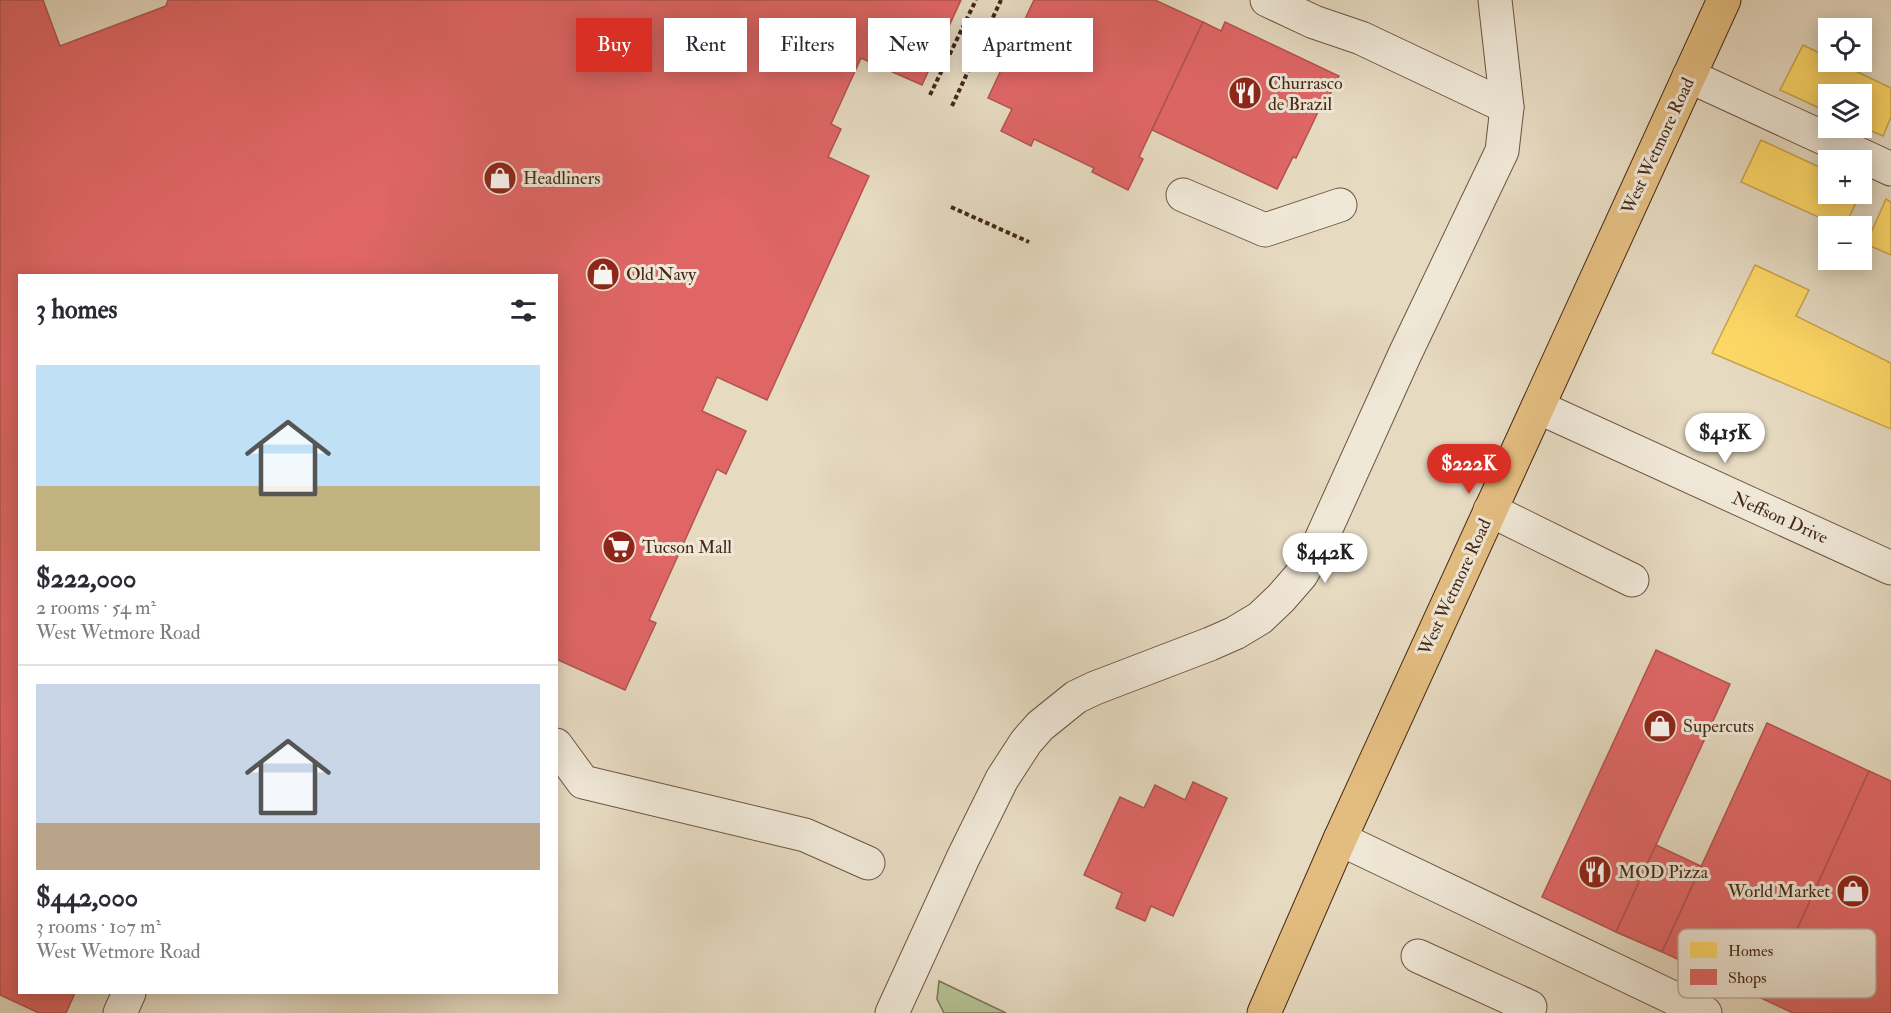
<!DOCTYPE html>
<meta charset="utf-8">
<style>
:root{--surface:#fff;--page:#f7f7f7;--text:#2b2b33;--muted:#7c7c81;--line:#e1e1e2;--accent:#d93025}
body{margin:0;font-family:"IM FELL Double Pica",serif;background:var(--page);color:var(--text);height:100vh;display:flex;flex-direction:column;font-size:22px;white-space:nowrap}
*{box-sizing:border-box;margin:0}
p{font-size:20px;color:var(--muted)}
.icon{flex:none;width:33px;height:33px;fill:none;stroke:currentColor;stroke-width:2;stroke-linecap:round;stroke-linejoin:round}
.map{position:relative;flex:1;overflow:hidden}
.panel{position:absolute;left:18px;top:274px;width:540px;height:720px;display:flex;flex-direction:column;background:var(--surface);border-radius:0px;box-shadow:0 3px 15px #0003}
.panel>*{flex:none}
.guide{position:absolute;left:576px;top:18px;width:570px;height:54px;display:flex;gap:12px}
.tools{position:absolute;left:1818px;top:18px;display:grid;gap:12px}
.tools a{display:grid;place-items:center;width:54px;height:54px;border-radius:0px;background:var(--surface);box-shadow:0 3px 15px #0003;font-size:30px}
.price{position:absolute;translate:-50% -51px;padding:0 14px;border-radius:21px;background:#fff;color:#222;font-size:20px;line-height:39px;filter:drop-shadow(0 2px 3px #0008)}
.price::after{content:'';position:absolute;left:50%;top:36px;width:18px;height:14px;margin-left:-9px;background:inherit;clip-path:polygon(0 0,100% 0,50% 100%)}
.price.current{background:var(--accent);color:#fff}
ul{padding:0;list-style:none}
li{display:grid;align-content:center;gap:12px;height:318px;padding:0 18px}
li+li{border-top:2px solid var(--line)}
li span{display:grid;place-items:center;height:186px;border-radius:0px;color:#555}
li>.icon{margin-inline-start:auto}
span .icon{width:108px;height:108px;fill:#fffc;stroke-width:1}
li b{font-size:26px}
h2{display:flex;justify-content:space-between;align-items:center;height:72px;padding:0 18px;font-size:26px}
.pill{padding:0 21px;border-radius:0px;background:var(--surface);box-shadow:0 3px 15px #0003;font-size:21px;line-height:54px}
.pill.current{background:var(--accent);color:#fff}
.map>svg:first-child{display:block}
.green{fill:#b4c093;stroke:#7c7454;stroke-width:1.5}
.homes{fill:#ffd966;stroke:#c7a44e;stroke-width:1.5}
.shops{fill:#e06666;stroke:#b2544e;stroke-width:1.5}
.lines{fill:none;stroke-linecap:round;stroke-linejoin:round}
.minor-casing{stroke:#6d5540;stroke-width:35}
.major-casing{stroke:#452915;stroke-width:35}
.path{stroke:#452915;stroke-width:4;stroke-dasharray:4.5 3;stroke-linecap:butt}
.minor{stroke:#efe7d7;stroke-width:33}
.major{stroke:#e3bd80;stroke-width:33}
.labels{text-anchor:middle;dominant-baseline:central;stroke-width:6;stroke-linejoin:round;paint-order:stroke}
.poi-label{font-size:18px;fill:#452915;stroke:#efe7d7;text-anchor:start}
.street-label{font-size:18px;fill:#452915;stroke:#efe7d7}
.key{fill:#efe7d7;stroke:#bcae9d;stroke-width:1.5}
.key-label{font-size:16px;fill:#452915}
</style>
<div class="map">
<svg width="1891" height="1013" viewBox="0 0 1891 1013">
<rect width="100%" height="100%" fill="#e6dac1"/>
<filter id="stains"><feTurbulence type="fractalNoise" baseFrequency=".00333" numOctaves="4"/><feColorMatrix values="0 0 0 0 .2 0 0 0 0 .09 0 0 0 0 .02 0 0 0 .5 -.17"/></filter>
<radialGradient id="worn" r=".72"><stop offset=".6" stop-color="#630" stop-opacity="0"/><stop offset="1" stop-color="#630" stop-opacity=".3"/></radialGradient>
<!-- green -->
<path class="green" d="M939,981l67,32h-62l-7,-14z"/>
<!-- homes -->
<g class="homes">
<path d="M1803,45l25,12v5h9l54,26v29l-8,19 -21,-9v-33h-34v18l-48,-22z"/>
<path d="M1761,140l67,31v23h32l-15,32h-7l-97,-44z"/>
<path d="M1886,199l5,3v53l-25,-11z"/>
<path d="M1755,265l54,25 -13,26 95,47v66l-179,-76z"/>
</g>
<!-- shops -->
<g class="shops">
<path d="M0,0h43l17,46 106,-40 2,-6h793l-39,85 -61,-27 -30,66 10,5 -13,28 41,19 -102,224 -50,-23 -15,34 44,20 -20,43 -9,-5 -68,151 7,3 -31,67 -69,-31v-383h-536v717h55l-9,20h-27l-39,-18z"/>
<path d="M1034,0h121l48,22 -64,135 4,2 -15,31 -36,-18 2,-4 -60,-29 -3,7 -30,-15 11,-22 -24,-11z"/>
<path d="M1203,22l18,9 4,-9 114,54 -17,35 -3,-1 -23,48 -3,-1 -16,32 -125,-59z"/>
<path d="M1656,650l74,34 -114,248 -74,-35z"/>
<path d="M1767,723l102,48 -104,229 -103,-48z"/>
<path d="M1869,771l22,10v232h-98l-28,-13z"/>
<path d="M1193,782l34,16 -54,118 -22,-10 -6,15 -29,-13 6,-15 -38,-18 36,-78 24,11 11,-23 30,15z"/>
<path d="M1656,845l45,21 -39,86 -46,-20z"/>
</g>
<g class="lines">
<defs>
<g id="minor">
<path d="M1267,0l47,22 47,16 146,69"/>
<path d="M1689,76l202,93"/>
<path d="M1183,195l82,35 75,-25"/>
<path d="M1538,407l353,161"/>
<path d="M1490,510l142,70"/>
<path d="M556,745l27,37 222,53 63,28"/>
<path d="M1340,839l365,174"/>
<path d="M1418,956l112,51"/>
<path d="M120,1013l9,-20"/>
<path d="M892,1013l71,-155 39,-79 24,-37 14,-16 36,-29 19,-9 115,-44 25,-11 25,-15 21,-20 20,-23 18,-31 86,-190 97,-203 5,-44 -12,-107"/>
</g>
<path id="major" d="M1264,1013l76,-174 384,-839"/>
</defs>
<!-- minor casing -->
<use href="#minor" class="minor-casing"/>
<!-- major casing -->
<use href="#major" class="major-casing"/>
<!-- path -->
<g class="path">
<path d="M930,95l46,-95"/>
<path d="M952,106l49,-106"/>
<path d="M951,207l78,35"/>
</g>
<!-- minor -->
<use href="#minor" class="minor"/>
<!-- major -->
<use href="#major" class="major"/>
</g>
<!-- icons -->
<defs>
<symbol id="restaurant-disc" viewBox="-11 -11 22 22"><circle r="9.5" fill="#8f2418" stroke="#efe7d7"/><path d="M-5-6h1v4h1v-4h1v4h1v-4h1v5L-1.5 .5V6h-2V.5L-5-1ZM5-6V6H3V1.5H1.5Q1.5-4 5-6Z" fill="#fff"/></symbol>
<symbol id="shop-disc" viewBox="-11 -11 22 22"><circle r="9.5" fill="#8f2418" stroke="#efe7d7"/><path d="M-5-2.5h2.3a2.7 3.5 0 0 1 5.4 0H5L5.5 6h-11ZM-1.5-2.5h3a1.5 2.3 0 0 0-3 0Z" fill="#fff"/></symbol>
<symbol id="supermarket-disc" viewBox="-11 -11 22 22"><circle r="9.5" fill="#8f2418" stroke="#efe7d7"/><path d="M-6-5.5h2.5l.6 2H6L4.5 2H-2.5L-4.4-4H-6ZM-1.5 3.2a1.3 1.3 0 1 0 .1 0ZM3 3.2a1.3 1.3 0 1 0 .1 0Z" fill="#fff"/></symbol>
</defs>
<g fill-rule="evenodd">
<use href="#restaurant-disc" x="1226" y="74" width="38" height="38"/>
<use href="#shop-disc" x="481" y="159" width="38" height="38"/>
<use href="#shop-disc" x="584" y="255" width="38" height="38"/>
<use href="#supermarket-disc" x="600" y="528" width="38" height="38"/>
<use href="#shop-disc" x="1641" y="707" width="38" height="38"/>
<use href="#restaurant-disc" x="1576" y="853" width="38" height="38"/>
<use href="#shop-disc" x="1834" y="872" width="38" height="38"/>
</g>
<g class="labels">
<!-- poi labels -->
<g class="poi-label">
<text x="1268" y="83">Churrasco<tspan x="1268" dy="21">de Brazil</tspan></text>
<text x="523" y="178">Headliners</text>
<text x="626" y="274">Old Navy</text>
<text x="642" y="547">Tucson Mall</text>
<text x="1683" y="726">Supercuts</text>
<text x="1618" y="872">MOD Pizza</text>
<text x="1830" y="891" text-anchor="end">World Market</text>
</g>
<!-- street labels -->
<g class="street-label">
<text transform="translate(1658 146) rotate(-65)">West Wetmore Road</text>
<text transform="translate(1780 518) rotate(24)">Neffson Drive</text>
<text transform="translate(1455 587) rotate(-65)">West Wetmore Road</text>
</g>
</g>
<!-- legend -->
<rect x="1678" y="929" width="198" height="69" rx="9" class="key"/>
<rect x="1690" y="942" width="27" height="16" fill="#ffd966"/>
<rect x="1690" y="969" width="27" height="16" fill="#e06666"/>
<g class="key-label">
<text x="1728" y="956">Homes</text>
<text x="1728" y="983">Shops</text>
</g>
<rect width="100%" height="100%" filter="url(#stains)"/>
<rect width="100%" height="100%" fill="url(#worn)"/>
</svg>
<div class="tools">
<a><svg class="icon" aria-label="locate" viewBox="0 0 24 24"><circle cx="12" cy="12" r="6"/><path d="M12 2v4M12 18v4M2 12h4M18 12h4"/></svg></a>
<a><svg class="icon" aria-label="layers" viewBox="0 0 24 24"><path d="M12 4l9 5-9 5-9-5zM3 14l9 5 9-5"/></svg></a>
<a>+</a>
<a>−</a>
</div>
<b class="price" style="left:1725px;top:464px">$415K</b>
<b class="price current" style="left:1469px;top:495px">$222K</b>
<b class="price" style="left:1325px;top:584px">$442K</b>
<div class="guide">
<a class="pill current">Buy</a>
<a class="pill">Rent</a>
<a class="pill">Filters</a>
<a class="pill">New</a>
<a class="pill">Apartment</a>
</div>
<section class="panel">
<h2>3 homes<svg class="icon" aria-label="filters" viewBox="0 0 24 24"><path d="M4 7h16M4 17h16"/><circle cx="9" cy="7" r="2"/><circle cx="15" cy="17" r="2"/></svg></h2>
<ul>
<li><span style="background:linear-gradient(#bfe0f5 65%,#c2b280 0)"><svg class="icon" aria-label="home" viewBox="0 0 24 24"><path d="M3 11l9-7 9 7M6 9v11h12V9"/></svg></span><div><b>$222,000</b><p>2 rooms · 54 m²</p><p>West Wetmore Road</p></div></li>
<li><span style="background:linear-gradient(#c9d6e8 75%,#b9a48a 0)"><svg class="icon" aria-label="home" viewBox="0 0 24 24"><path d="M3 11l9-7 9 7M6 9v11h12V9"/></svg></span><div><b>$442,000</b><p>3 rooms · 107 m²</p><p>West Wetmore Road</p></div></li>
</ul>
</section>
</div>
